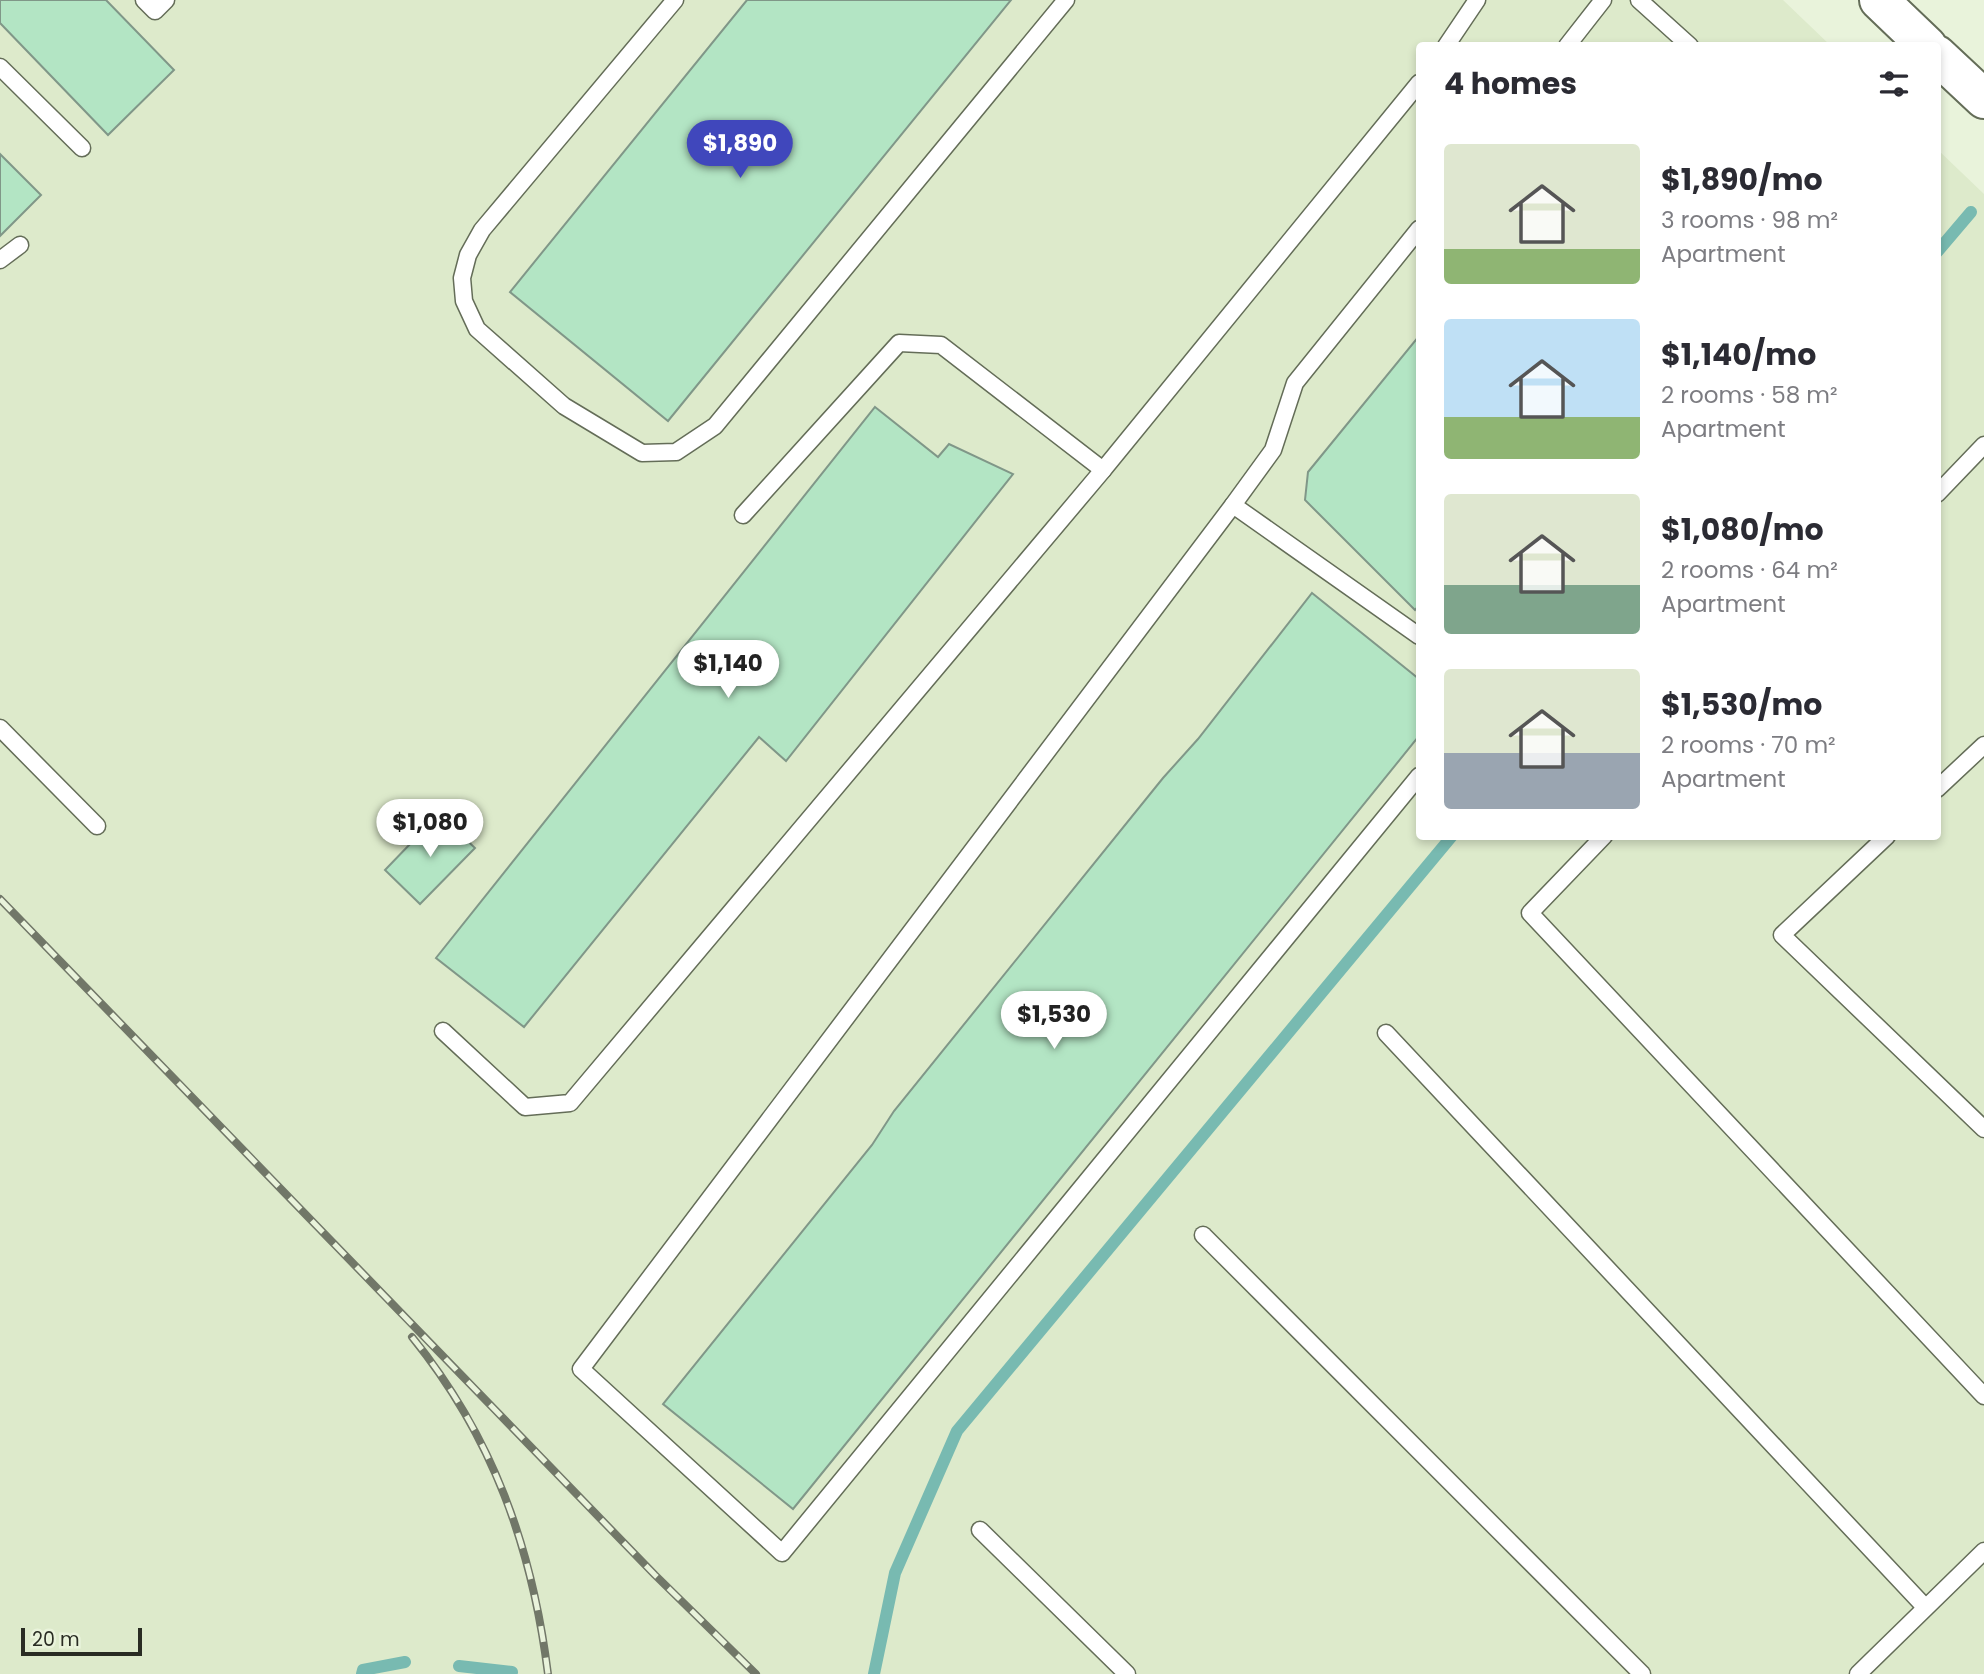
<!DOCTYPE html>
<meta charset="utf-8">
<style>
:root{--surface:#fff;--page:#f7f7f7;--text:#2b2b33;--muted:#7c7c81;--accent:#4047bc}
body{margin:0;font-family:Poppins,sans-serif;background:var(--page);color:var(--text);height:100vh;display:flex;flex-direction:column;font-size:26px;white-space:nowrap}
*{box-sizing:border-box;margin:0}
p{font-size:23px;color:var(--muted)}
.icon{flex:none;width:38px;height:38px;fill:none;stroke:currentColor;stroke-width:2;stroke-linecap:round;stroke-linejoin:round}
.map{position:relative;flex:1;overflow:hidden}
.sheet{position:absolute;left:1416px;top:42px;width:525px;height:798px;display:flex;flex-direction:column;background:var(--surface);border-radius:7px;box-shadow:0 4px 10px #0003}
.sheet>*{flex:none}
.scale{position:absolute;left:21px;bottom:18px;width:121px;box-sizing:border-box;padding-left:7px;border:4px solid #292c23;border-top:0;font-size:19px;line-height:24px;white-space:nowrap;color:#292c23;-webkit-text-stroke:5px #e9f3db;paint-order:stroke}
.price{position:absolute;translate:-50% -60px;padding:0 16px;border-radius:24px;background:#fff;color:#222;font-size:23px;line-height:46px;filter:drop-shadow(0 2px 4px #0008)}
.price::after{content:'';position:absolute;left:50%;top:42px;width:21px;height:16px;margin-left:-10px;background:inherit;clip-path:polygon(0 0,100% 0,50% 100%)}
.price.active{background:var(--accent);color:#fff}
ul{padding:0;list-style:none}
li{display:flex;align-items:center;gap:21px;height:175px;padding:0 28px}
li span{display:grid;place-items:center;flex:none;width:196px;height:140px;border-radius:7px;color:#555}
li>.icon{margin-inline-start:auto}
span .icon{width:84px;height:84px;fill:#fffc;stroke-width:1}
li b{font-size:30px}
h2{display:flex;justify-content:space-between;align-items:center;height:84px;padding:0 28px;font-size:30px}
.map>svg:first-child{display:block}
.built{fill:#ddeacb}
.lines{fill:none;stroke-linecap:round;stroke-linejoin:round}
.stream{stroke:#78bab1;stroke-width:12}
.building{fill:#b3e5c4;stroke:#809788;stroke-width:2}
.lane-casing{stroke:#646d58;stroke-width:19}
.secondary-casing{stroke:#646d58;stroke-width:42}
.lane{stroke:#fff;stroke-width:16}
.secondary{stroke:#fff;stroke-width:38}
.rail-casing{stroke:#717768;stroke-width:8}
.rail{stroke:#e9f3db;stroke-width:5;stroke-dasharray:16;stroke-linecap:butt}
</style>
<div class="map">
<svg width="1984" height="1674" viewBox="0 0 1984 1674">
<rect width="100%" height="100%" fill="#e9f3db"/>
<!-- built -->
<path class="built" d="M0,0h1783l47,45 -411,1v790h518v-687l47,45v1480h-1984z"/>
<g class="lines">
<!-- stream -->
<g class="stream">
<path d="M1937,252l34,-40"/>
<path d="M459,1666l53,6"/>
<path d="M362,1674l1,-4 42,-8"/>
<path d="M874,1674l21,-101 62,-142 495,-595"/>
</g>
</g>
<!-- building -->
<g class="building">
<path d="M0,0h106l68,70 -66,65 -108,-112z"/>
<path d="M747,0h264l-343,421 -158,-129z"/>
<path d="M0,154l41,41 -41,41z"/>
<path d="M1419,336v269l-4,5 -110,-110 3,-28z"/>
<path d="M875,407l63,50 11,-13 64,30 -227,287 -27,-24 -235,290 -88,-69z"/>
<path d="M1312,593l107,86v57l-626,773 -130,-105 209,-259 22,-34 269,-333 35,-39z"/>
<path d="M439,814l36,34 -55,56 -35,-34z"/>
</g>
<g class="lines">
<defs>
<g id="lane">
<path d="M144,0l11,11 11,-11"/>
<path d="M675,0l-193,230 -14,25 -6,23 2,23 13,28 87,77 78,47 34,-1 39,-26 351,-426"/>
<path d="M1639,0l51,46"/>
<path d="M1446,46l31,-46"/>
<path d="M1567,46l36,-46"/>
<path d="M0,67l82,81"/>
<path d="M1419,229l-124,154 -22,67 -40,55 186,131"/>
<path d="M0,260l20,-15"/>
<path d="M1937,494l47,-49"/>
<path d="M1233,505l-652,864 201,184 637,-777"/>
<path d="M743,515l156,-172 42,2 162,125 316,-387"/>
<path d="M0,728l97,98"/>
<path d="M1937,789l47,-44"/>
<path d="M1604,836l-74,77 454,483"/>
<path d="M1887,836l-105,99 202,194"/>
<path d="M443,1031l82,76 45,-4 533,-633"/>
<path d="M1386,1033l539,574"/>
<path d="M1203,1235l439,439"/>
<path d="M980,1530l147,144"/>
<path d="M1858,1674l126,-123"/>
</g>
<g id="secondary">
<path d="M1879,0l48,46"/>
<path d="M1937,55l47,44"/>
</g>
</defs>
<!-- lane casing -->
<use href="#lane" class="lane-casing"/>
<!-- secondary casing -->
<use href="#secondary" class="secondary-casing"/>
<!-- lane -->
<use href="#lane" class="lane"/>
<!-- secondary -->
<use href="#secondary" class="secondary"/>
<defs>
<g id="rail">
<path d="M0,899l655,676 101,99"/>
<path d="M412,1337c81,100 120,210 136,337"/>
</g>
</defs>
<!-- rail casing -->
<use href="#rail" class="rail-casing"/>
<!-- rail -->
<use href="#rail" class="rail"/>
</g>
</svg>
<div class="scale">20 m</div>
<b class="price active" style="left:740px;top:180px">$1,890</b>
<b class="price" style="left:728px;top:700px">$1,140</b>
<b class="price" style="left:430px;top:859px">$1,080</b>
<b class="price" style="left:1054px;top:1051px">$1,530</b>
<section class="sheet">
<h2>4 homes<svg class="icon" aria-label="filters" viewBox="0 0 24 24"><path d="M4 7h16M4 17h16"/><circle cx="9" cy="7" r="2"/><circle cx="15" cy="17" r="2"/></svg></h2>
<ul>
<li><span style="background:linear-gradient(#dfe7d0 75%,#8fb573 0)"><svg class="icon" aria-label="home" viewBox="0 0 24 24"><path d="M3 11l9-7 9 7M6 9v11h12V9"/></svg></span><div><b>$1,890/mo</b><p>3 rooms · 98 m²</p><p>Apartment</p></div></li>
<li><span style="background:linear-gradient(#bfe0f5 70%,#8fb573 0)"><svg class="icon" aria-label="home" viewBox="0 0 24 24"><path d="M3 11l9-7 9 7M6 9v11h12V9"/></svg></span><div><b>$1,140/mo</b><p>2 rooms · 58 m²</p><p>Apartment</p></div></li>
<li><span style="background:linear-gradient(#dfe7d0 65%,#7fa58c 0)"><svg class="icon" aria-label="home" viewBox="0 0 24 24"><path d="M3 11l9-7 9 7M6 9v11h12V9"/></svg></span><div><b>$1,080/mo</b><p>2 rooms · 64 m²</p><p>Apartment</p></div></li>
<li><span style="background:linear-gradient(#dfe7d0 60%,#9aa5b1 0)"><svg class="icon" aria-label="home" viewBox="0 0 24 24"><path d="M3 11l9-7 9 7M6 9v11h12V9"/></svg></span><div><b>$1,530/mo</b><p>2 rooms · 70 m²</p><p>Apartment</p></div></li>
</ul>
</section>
</div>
